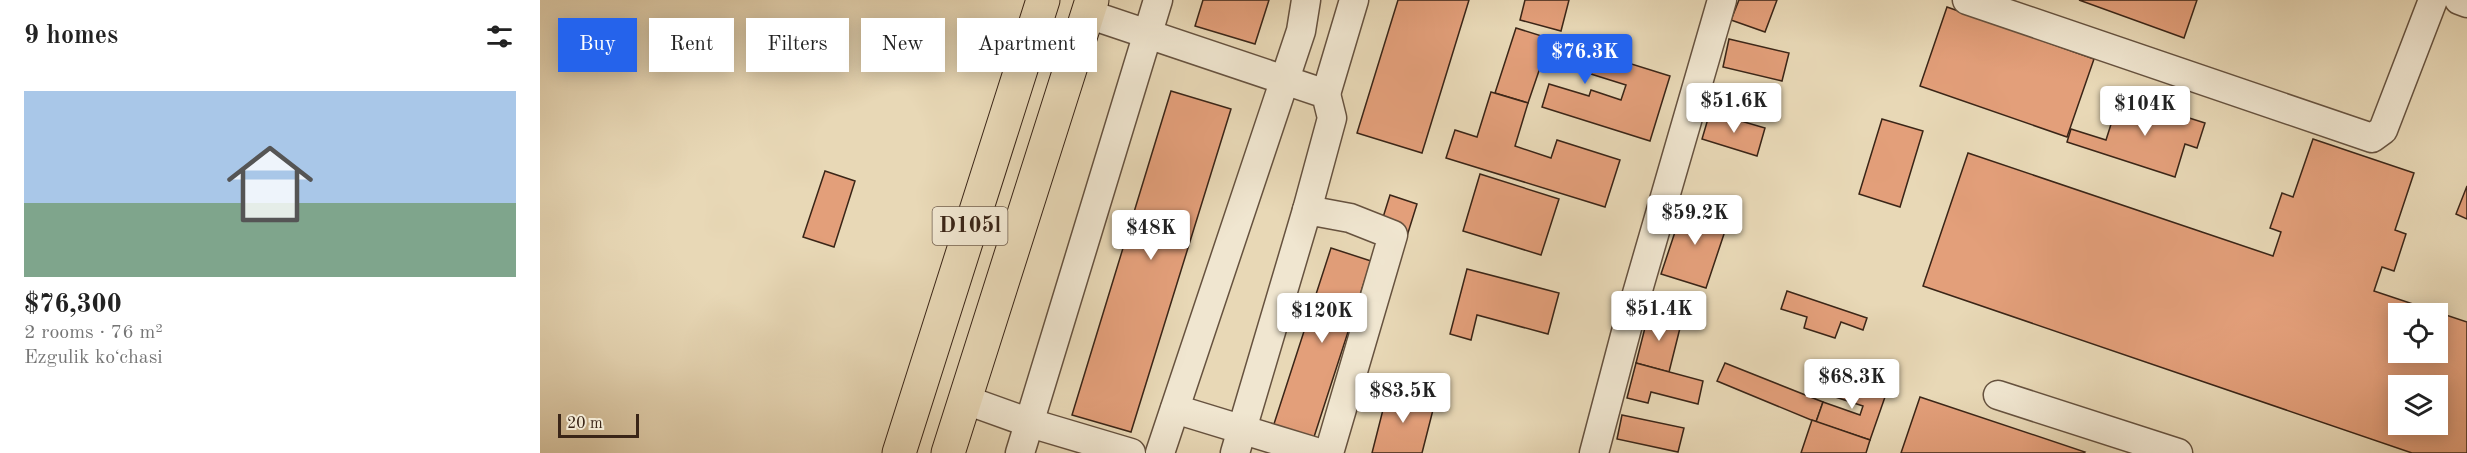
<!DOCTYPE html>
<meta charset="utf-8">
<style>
:root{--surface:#fff;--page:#f6f6f6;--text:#222;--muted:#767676;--accent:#2563eb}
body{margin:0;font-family:"Old Standard TT",serif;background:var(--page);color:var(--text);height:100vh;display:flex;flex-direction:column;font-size:22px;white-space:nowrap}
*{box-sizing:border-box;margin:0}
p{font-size:20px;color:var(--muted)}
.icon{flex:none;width:33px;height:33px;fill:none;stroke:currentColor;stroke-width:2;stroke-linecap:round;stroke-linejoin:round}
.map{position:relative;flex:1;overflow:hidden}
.side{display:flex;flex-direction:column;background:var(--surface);width:540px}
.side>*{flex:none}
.guide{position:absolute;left:18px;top:18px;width:570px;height:54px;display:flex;gap:12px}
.buttons{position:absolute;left:1848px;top:303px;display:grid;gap:12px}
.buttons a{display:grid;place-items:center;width:60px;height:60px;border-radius:0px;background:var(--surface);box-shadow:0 3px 15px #0003;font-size:30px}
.scale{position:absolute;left:18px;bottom:15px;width:81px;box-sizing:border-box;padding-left:6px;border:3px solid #3a2517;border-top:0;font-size:16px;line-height:21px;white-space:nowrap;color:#3a2517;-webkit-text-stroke:4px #f0e6d0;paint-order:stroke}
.price{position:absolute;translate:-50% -51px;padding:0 14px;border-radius:6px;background:#fff;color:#222;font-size:20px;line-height:39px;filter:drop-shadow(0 2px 3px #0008)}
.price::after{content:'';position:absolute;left:50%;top:36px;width:18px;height:14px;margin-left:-9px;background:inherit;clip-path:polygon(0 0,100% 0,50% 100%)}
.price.on{background:var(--accent);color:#fff}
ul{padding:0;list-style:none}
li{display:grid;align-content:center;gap:12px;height:318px;padding:0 24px}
li span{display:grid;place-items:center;height:186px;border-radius:0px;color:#555}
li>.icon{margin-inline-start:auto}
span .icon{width:108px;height:108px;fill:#fffc;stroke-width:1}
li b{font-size:26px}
h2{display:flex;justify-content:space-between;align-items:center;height:72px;padding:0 24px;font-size:26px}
.tag{padding:0 21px;border-radius:0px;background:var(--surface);box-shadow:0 3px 15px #0003;font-size:21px;line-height:54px}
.tag.on{background:var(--accent);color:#fff}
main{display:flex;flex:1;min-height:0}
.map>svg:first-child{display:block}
.building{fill:#e39f7a;stroke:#3a2517;stroke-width:1.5;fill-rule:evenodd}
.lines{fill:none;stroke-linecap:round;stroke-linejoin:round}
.minor-casing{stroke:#66523f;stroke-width:31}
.highway-casing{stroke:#3a2517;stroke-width:35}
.minor{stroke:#f0e6d0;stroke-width:28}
.highway{stroke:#e8d8b6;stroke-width:33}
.labels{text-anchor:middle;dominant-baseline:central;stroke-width:6;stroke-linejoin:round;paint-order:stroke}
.shield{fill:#f0e6d0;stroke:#715f4e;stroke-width:1.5}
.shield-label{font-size:22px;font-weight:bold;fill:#3a2517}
</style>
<main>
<section class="side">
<h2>9 homes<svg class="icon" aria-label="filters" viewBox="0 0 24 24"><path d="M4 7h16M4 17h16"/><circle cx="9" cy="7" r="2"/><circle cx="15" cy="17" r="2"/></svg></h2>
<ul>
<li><span style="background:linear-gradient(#a9c7e8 60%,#7fa58c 0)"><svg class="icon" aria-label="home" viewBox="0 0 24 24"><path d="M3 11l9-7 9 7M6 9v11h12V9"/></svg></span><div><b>$76,300</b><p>2 rooms · 76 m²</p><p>Ezgulik koʻchasi</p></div></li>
</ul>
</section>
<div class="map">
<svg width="1927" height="453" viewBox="0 0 1927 453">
<rect width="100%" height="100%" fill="#e8d8b6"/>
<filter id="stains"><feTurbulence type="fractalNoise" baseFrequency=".00333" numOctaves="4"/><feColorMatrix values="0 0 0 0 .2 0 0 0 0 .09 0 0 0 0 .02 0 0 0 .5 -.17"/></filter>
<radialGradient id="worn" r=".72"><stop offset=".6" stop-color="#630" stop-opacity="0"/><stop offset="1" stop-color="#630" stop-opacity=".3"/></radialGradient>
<!-- building -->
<g class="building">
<path d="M663,0h66l-14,44 -60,-18z"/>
<path d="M858,0h71l-47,153 -65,-20z"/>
<path d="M985,0h44l-8,31 -41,-11z"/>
<path d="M1199,0h38l-12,32 -34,-12z"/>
<path d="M1539,0h118l-13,38z"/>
<path d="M1407,7l147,52 -27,78 -147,-51z"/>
<path d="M976,28l154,48 -20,65 -108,-34 7,-23 40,12 2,-6 30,10 5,-15 -83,-26 -15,44 -33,-10z"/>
<path d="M1189,39l60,14 -7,28 -59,-14z"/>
<path d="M631,91l60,18 -100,323 -59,-17z"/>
<path d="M951,92l37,11 -13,43 36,12 6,-18 63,20 -15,47 -159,-49 9,-28 22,7z"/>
<path d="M1580,96l85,27 -8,25 -12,-4 -10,33 -108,-35 4,-13 35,11z"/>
<path d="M1170,112l55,16 -8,28 -55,-17z"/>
<path d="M1342,119l41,12 -23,76 -41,-13z"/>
<path d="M1773,139l101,34 -19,57 11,4 -12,37 -12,-4 -8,24 93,31v131h-55l-489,-167 45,-133 305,103 8,-24 -11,-4 12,-35 11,4zM1858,314h40v38h-40zM1858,386h40v38h-40z"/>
<path d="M285,171l30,10 -21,66 -31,-10z"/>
<path d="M940,174l79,25 -18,56 -78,-24z"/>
<path d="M1927,186v33l-11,-5z"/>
<path d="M850,195l27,9 -10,32 -27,-9z"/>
<path d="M1144,205l45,14 -23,69 -45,-14z"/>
<path d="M791,248l40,13 -58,179 -40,-13z"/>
<path d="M927,269l92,24 -11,41 -71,-19 -6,25 -21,-6z"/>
<path d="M1247,291l80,27 -4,12 -22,-8 -6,16 -31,-10 3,-11 -26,-8z"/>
<path d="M1109,312l33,8 -13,52 -33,-9z"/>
<path d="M1096,363l67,18 -5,23 -47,-12 -3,11 -21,-5z"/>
<path d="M1185,363l98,39 -7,20 -99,-41z"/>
<path d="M1291,379l54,18 -15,43 -54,-18 7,-20 37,13 3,-9 -37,-12z"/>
<path d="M848,390l47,12 -13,51h-50z"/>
<path d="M1380,397l165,55 -1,1h-183z"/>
<path d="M1082,415l62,13 -6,24 -61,-13z"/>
<path d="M1272,420l58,20 -4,13h-65z"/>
</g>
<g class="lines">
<defs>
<g id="minor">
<path d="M1427,0l405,138 11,-8 50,-130"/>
<path d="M1919,0l8,3"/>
<path d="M548,14l238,80 6,24 -25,92"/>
<path d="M786,94l28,-94"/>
<path d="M1458,395l180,58"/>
<path d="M426,400l64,23 101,30"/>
<path d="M635,409l144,44"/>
<path d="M480,453l138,-453"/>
<path d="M620,453l141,-422 5,-31"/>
<path d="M695,453l72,-243 43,8 43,17 -64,218"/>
<path d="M1054,453l33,-125 95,-328"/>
</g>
<g id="highway">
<path d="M359,453l144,-453"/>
<path d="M408,453l144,-453"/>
</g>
</defs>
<!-- minor casing -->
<use href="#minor" class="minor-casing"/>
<!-- highway casing -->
<use href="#highway" class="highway-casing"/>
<!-- minor -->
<use href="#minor" class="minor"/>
<!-- highway -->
<use href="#highway" class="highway"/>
</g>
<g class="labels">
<!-- shield labels -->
<rect class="shield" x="392.5" y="207" width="75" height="38" rx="4.5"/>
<g class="shield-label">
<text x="430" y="226">D105l</text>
</g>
</g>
<rect width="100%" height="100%" filter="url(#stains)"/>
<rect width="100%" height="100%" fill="url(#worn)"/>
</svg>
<div class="buttons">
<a><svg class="icon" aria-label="locate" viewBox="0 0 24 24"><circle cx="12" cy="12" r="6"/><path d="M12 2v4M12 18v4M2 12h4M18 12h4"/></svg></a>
<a><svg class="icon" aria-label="layers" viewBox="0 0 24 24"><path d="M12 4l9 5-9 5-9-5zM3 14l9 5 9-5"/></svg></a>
</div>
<div class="scale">20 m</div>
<b class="price on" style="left:1045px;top:85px">$76.3K</b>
<b class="price" style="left:1194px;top:134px">$51.6K</b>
<b class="price" style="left:1605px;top:137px">$104K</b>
<b class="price" style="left:1155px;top:246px">$59.2K</b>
<b class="price" style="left:611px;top:261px">$48K</b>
<b class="price" style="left:1119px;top:342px">$51.4K</b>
<b class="price" style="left:782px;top:344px">$120K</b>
<b class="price" style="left:1312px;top:410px">$68.3K</b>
<b class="price" style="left:863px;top:424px">$83.5K</b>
<div class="guide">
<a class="tag on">Buy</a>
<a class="tag">Rent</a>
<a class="tag">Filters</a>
<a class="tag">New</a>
<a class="tag">Apartment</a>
</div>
</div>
</main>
